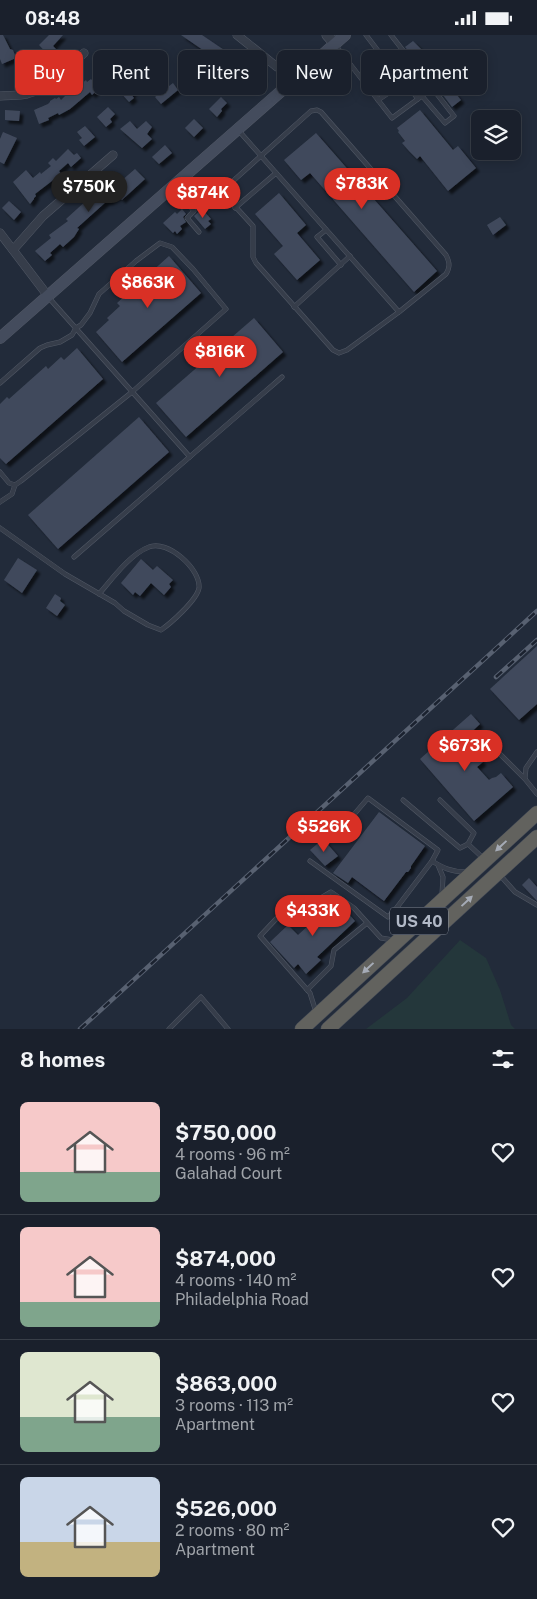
<!DOCTYPE html>
<meta charset="utf-8">
<style>
:root{--surface:#1a202c;--page:#272d38;--text:#f1f3f6;--muted:#9fa3a9;--line:#383e48;--accent:#d93025}
body{margin:0;font-family:"Public Sans",sans-serif;background:var(--page);color:var(--text);height:100vh;display:flex;flex-direction:column;font-size:19px;white-space:nowrap}
*{box-sizing:border-box;margin:0}
p{font-size:16px;color:var(--muted)}
.icon{flex:none;width:28px;height:28px;fill:none;stroke:currentColor;stroke-width:2;stroke-linecap:round;stroke-linejoin:round}
.map{position:relative;height:994px;overflow:hidden}
.drawer{display:flex;flex-direction:column;background:var(--surface);flex:1}
.drawer>*{flex:none}
.guide{position:absolute;left:15px;top:15px;width:508px;height:45px;display:flex;gap:10px}
.fabs{position:absolute;left:471px;top:75px;display:grid;gap:10px}
.fabs a{display:grid;place-items:center;width:50px;height:50px;border-radius:8px;background:var(--surface);box-shadow:0 2px 12px #0003,0 0 0 1px var(--line);font-size:25px}
.price{position:absolute;translate:-50% -42px;padding:0 11px;border-radius:18px;background:var(--accent);color:#fff;font-size:16px;line-height:32px;filter:drop-shadow(0 1px 2px #0008)}
.price::after{content:'';position:absolute;left:50%;top:30px;width:15px;height:11px;margin-left:-8px;background:inherit;clip-path:polygon(0 0,100% 0,50% 100%)}
.price.current{background:#222;color:#fff}
ul{padding:0;list-style:none}
li{display:flex;align-items:center;gap:15px;height:125px;padding:0 20px}
li+li{border-top:1px solid var(--line)}
li span{display:grid;place-items:center;flex:none;width:140px;height:100px;border-radius:8px;color:#555}
li>.icon{margin-inline-start:auto}
span .icon{width:60px;height:60px;fill:#fffc;stroke-width:1}
li b{font-size:21px}
h2{display:flex;justify-content:space-between;align-items:center;height:60px;padding:0 20px;font-size:21px}
.pill{padding:0 18px;border-radius:8px;background:var(--surface);box-shadow:0 2px 12px #0003,0 0 0 1px var(--line);font-size:18px;line-height:45px}
.pill.current{background:var(--accent);color:#fff}
.status{display:flex;justify-content:space-between;align-items:center;height:35px;padding:0 25px;background:var(--surface);direction:ltr}
.status svg{height:14px;fill:currentColor}
.map>svg:first-child{display:block}
.green{fill:#24373b}
.building{fill:#414a5c;filter:url(#shadow)}
.lines{fill:none;stroke-linecap:round;stroke-linejoin:round}
.service-casing{stroke:#515865;stroke-width:5}
.minor-casing{stroke:#515865;stroke-width:9}
.tertiary-casing{stroke:#515865;stroke-width:11}
.secondary-casing{stroke:#515865;stroke-width:12}
.trunk-casing{stroke:#414855;stroke-width:15}
.service{stroke:#363d4a;stroke-width:4}
.minor{stroke:#363d4a;stroke-width:8}
.tertiary{stroke:#363d4a;stroke-width:10}
.secondary{stroke:#444c5d;stroke-width:11}
.trunk{stroke:#62625e;stroke-width:14}
.rail-casing{stroke:#586171;stroke-width:4.5}
.rail{stroke:#1b222f;stroke-width:2.5;stroke-dasharray:8;stroke-linecap:butt}
.oneway{fill:#a5abb6}
.labels{text-anchor:middle;dominant-baseline:central;stroke-width:4.5;stroke-linejoin:round;paint-order:stroke}
.shield{fill:#1b222f;stroke:#848b99;stroke-width:1}
.shield-label{font-size:16px;font-weight:bold;fill:#b1b8c6}
</style>
<div class="status"><b>08:48</b><svg viewBox="0 0 49 12"><path d="M0 12V9h3v3zM5 12V6h3v6zM10 12V3h3v9zM15 12V0h3v12zM26 1h20v11H26zM47 4h2v5h-2z"/></svg></div>
<div class="map">
<svg width="537" height="994" viewBox="0 0 537 994">
<defs>
<filter id="shadow"><feDropShadow dx="3.5" dy="3.5" stdDeviation="1" flood-color="#0009"/></filter>
</defs>
<rect width="100%" height="100%" fill="#222b3a"/>
<!-- green -->
<path class="green" d="M460,905l26,18 14,32 11,35 4,4h-149l41,-31z"/>
<!-- building -->
<g class="building">
<path d="M0,0h3l7,14 3,1 3,8 -14,6 -2,-5z"/>
<path d="M49,0h14l-10,11 5,5 -7,7 -12,-13z"/>
<path d="M181,0h21l62,42 -7,10z"/>
<path d="M413,6l11,11 -8,7 -11,-12z"/>
<path d="M35,19l8,11 -4,3 3,3 -5,3 -8,-11 3,-1 -3,-4z"/>
<path d="M390,22l10,11 -16,14 -10,-11z"/>
<path d="M154,24l9,15 -16,14 -6,-7 -10,8 3,3 -3,2 3,4 -5,4 -9,-10 3,-2 -3,-3z"/>
<path d="M91,44l8,9 -7,7 -2,-3 -20,17 -11,6 -1,-2 -10,5 1,2 -10,4 -5,-14 14,-6 2,-2v-1l5,-3 1,1 3,-2 2,3 14,-14 3,1 8,-7 1,2z"/>
<path d="M173,48l5,7 -17,14 -6,-7z"/>
<path d="M451,53l10,12 -9,7 -9,-12z"/>
<path d="M221,62l6,6 -6,6 1,2 -5,6 -8,-8z"/>
<path d="M108,72l7,7 -5,5 2,3 -6,5 -9,-10z"/>
<path d="M5,75l15,1 -1,10 -14,-1z"/>
<path d="M420,75l33,40 5,-4 18,22 -28,23 -28,-35 -3,3 -8,-8 -7,-8 3,-2 -7,-9 1,-1 -2,-3z"/>
<path d="M194,84l9,9 -9,9 -9,-9z"/>
<path d="M130,86l7,8 9,-8 6,6 -5,7 5,5 -10,9 -22,-19z"/>
<path d="M85,91l10,11 -11,9 -5,-6 3,-2 -5,-6z"/>
<path d="M3,97l14,6 -13,26 -4,-2v-23z"/>
<path d="M316,98l121,138 -23,21 -104,-119 -9,7 -17,-20z"/>
<path d="M165,110l7,8 -13,11 -7,-7z"/>
<path d="M68,114l6,6 3,-2 4,5 -10,9 -3,-4 -9,8 2,3 -26,20 1,2 -2,2v1l-4,5 -17,-22 13,-12 7,8 7,-6 1,2 10,-8 -3,-3 5,-5 3,3z"/>
<path d="M135,134l10,10 -23,21 -4,-4 -10,6 -1,-1 -30,27 2,1 -5,8 -11,10 -3,-3 -10,9 2,2 -7,6 -10,-10 16,-13 -2,-3 19,-14 -2,-2 33,-30 4,4 15,-13 2,2z"/>
<path d="M279,158l27,32 -9,8 23,27 -23,20 -23,-26 9,-8 -28,-32z"/>
<path d="M9,166l12,11 -7,8 -12,-12z"/>
<path d="M182,174l4,5 -3,3 3,5 -6,4 2,3 -5,5 -2,-3 -2,2 -10,-10 12,-11 2,2z"/>
<path d="M202,174l9,10 -3,2 3,3 -6,5 -11,-13z"/>
<path d="M500,182l6,8 -13,10 -6,-10z"/>
<path d="M169,221l32,37 -79,69 -26,-30 13,-12 -2,-2 13,-12 -3,-3z"/>
<path d="M254,283l29,34 -97,85 -30,-34z"/>
<path d="M77,313l26,31 -97,85 -6,-6v-54l7,-7 2,2 37,-33 2,3 13,-12 3,3z"/>
<path d="M139,382l30,35 -111,97 -30,-34z"/>
<path d="M18,523l19,12 -15,23 -18,-13z"/>
<path d="M141,524l12,11 4,-4 16,14 -4,4 2,3 -7,8 -13,-12 -11,13 -5,-4 -2,3 -12,-12z"/>
<path d="M55,559l6,4 -1,3 5,4 -8,11 -11,-8z"/>
<path d="M537,611v58l-18,16 -29,-31z"/>
<path d="M471,679l9,10 -17,16 20,22 -6,5 12,13 3,-2 4,-1 5,-4 12,14 -39,34 -54,-62z"/>
<path d="M379,777l46,34 -14,20v2l-3,4h-2l-22,29 -32,-24 -4,6 -15,-10z"/>
<path d="M323,804l15,17 -13,10 -15,-16z"/>
<path d="M529,843l8,9v14l-15,-16z"/>
<path d="M336,865l5,6 1,-1 6,4 -2,2 9,10 -38,36 4,3 -15,14 -8,-10 -4,4 -24,-26 18,-17 10,10z"/>
</g>
<g class="lines">
<defs>
<g id="service">
<path d="M366,0l16,21"/>
<path d="M336,11l56,72 30,-22 23,27 9,-7 -63,-81"/>
<path d="M378,65l27,-18 13,17"/>
<path d="M317,75l4,2 125,143c4,8 4,12 0,19l-47,38 -52,38 -8,3 -6,-3 -77,-87 -3,-6v-31l-30,-33v-3l88,-79z"/>
<path d="M239,96l160,181"/>
<path d="M174,152l20,24 -7,7 12,14"/>
<path d="M235,173l41,-35"/>
<path d="M326,195l-9,7 24,28"/>
<path d="M49,263l141,159"/>
<path d="M294,272l56,-51"/>
<path d="M0,348l40,-35 7,-3 13,-3 12,-7 4,-7 5,-3 9,-12 9,-19 37,-33 24,-18 12,4 21,22 33,40 -94,83 -111,89 -6,4 -6,-2 -9,-11"/>
<path d="M0,467l12,-8 3,-9"/>
<path d="M0,493l65,46 50,29 9,8 24,14 13,5c10,-7 36,-30 38,-42 2,-19 -32,-49 -50,-41 -19,7 -37,32 -50,47"/>
<path d="M74,522l208,-180"/>
<path d="M485,704l40,40 12,15"/>
<path d="M525,743l1,-10 11,-16"/>
<path d="M403,765l57,48 8,-4 16,15"/>
<path d="M440,765l34,33 -6,11"/>
<path d="M351,783l17,-20 70,52 -6,11"/>
<path d="M310,826l78,56 7,-7"/>
<path d="M438,830l5,12 -1,17"/>
<path d="M499,839l16,18 22,13"/>
<path d="M407,893l-12,-18 37,-49c11,7 20,11 34,11"/>
<path d="M307,955l24,-24 3,-16 33,-27"/>
<path d="M314,976l1,-2 -5,-16 -50,-57 16,-17 19,-6 36,-21 23,16 27,30 12,2"/>
<path d="M169,994l32,-32 27,32"/>
</g>
<g id="minor">
<path d="M237,0l40,32"/>
<path d="M0,61c9,-1 18,0 27,-2 23,-6 41,-26 57,-41"/>
<path d="M0,198l48,63"/>
<path d="M13,215l30,-34 70,-61"/>
</g>
<path id="tertiary" d="M327,0l8,9"/>
<path id="secondary" d="M0,303l345,-303"/>
<g id="trunk">
<path d="M302,994l235,-216"/>
<path d="M328,994l209,-192"/>
</g>
</defs>
<!-- service casing -->
<use href="#service" class="service-casing"/>
<!-- minor casing -->
<use href="#minor" class="minor-casing"/>
<!-- tertiary casing -->
<use href="#tertiary" class="tertiary-casing"/>
<!-- secondary casing -->
<use href="#secondary" class="secondary-casing"/>
<!-- trunk casing -->
<use href="#trunk" class="trunk-casing"/>
<!-- service -->
<use href="#service" class="service"/>
<!-- minor -->
<use href="#minor" class="minor"/>
<!-- tertiary -->
<use href="#tertiary" class="tertiary"/>
<!-- secondary -->
<use href="#secondary" class="secondary"/>
<!-- trunk -->
<use href="#trunk" class="trunk"/>
<defs>
<g id="rail">
<path d="M496,642l41,-37"/>
<path d="M80,994l457,-418"/>
</g>
</defs>
<!-- rail casing -->
<use href="#rail" class="rail-casing"/>
<!-- rail -->
<use href="#rail" class="rail"/>
</g>
<!-- one-way arrows -->
<defs><path id="oneway-solid" d="M-6-.8H1V-3.2L6.5 0L1 3.2V.8H-6Z" transform="scale(1.25)"/></defs>
<g class="oneway">
<use href="#oneway-solid" transform="translate(501 811) rotate(137)"/>
<use href="#oneway-solid" transform="translate(467 866) rotate(-43)"/>
<use href="#oneway-solid" transform="translate(368 933) rotate(137)"/>
</g>
<g class="labels">
<!-- shield labels -->
<rect class="shield" x="390" y="872.5" width="58" height="27" rx="4"/>
<g class="shield-label">
<text x="419" y="886">US 40</text>
</g>
</g>
</svg>
<div class="fabs">
<a><svg class="icon" aria-label="layers" viewBox="0 0 24 24"><path d="M12 4l9 5-9 5-9-5zM3 14l9 5 9-5"/></svg></a>
</div>
<b class="price" style="left:362px;top:175px">$783K</b>
<b class="price current" style="left:89px;top:178px">$750K</b>
<b class="price" style="left:203px;top:184px">$874K</b>
<b class="price" style="left:148px;top:274px">$863K</b>
<b class="price" style="left:220px;top:343px">$816K</b>
<b class="price" style="left:465px;top:737px">$673K</b>
<b class="price" style="left:324px;top:818px">$526K</b>
<b class="price" style="left:313px;top:902px">$433K</b>
<div class="guide">
<a class="pill current">Buy</a>
<a class="pill">Rent</a>
<a class="pill">Filters</a>
<a class="pill">New</a>
<a class="pill">Apartment</a>
</div>
</div>
<section class="drawer">
<h2>8 homes<svg class="icon" aria-label="filters" viewBox="0 0 24 24"><path d="M4 7h16M4 17h16"/><circle cx="9" cy="7" r="2"/><circle cx="15" cy="17" r="2"/></svg></h2>
<ul>
<li><span style="background:linear-gradient(#f6c9c9 70%,#7fa58c 0)"><svg class="icon" aria-label="home" viewBox="0 0 24 24"><path d="M3 11l9-7 9 7M6 9v11h12V9"/></svg></span><div><b>$750,000</b><p>4 rooms · 96 m²</p><p>Galahad Court</p></div><svg class="icon" aria-label="heart" viewBox="0 0 24 24"><path d="M12 20l-8-8c-3-5 5-10 8-4 3-6 11-1 8 4z"/></svg></li>
<li><span style="background:linear-gradient(#f6c9c9 75%,#7fa58c 0)"><svg class="icon" aria-label="home" viewBox="0 0 24 24"><path d="M3 11l9-7 9 7M6 9v11h12V9"/></svg></span><div><b>$874,000</b><p>4 rooms · 140 m²</p><p>Philadelphia Road</p></div><svg class="icon" aria-label="heart" viewBox="0 0 24 24"><path d="M12 20l-8-8c-3-5 5-10 8-4 3-6 11-1 8 4z"/></svg></li>
<li><span style="background:linear-gradient(#dfe7d0 65%,#7fa58c 0)"><svg class="icon" aria-label="home" viewBox="0 0 24 24"><path d="M3 11l9-7 9 7M6 9v11h12V9"/></svg></span><div><b>$863,000</b><p>3 rooms · 113 m²</p><p>Apartment</p></div><svg class="icon" aria-label="heart" viewBox="0 0 24 24"><path d="M12 20l-8-8c-3-5 5-10 8-4 3-6 11-1 8 4z"/></svg></li>
<li><span style="background:linear-gradient(#c9d6e8 65%,#c2b280 0)"><svg class="icon" aria-label="home" viewBox="0 0 24 24"><path d="M3 11l9-7 9 7M6 9v11h12V9"/></svg></span><div><b>$526,000</b><p>2 rooms · 80 m²</p><p>Apartment</p></div><svg class="icon" aria-label="heart" viewBox="0 0 24 24"><path d="M12 20l-8-8c-3-5 5-10 8-4 3-6 11-1 8 4z"/></svg></li>
</ul>
</section>
